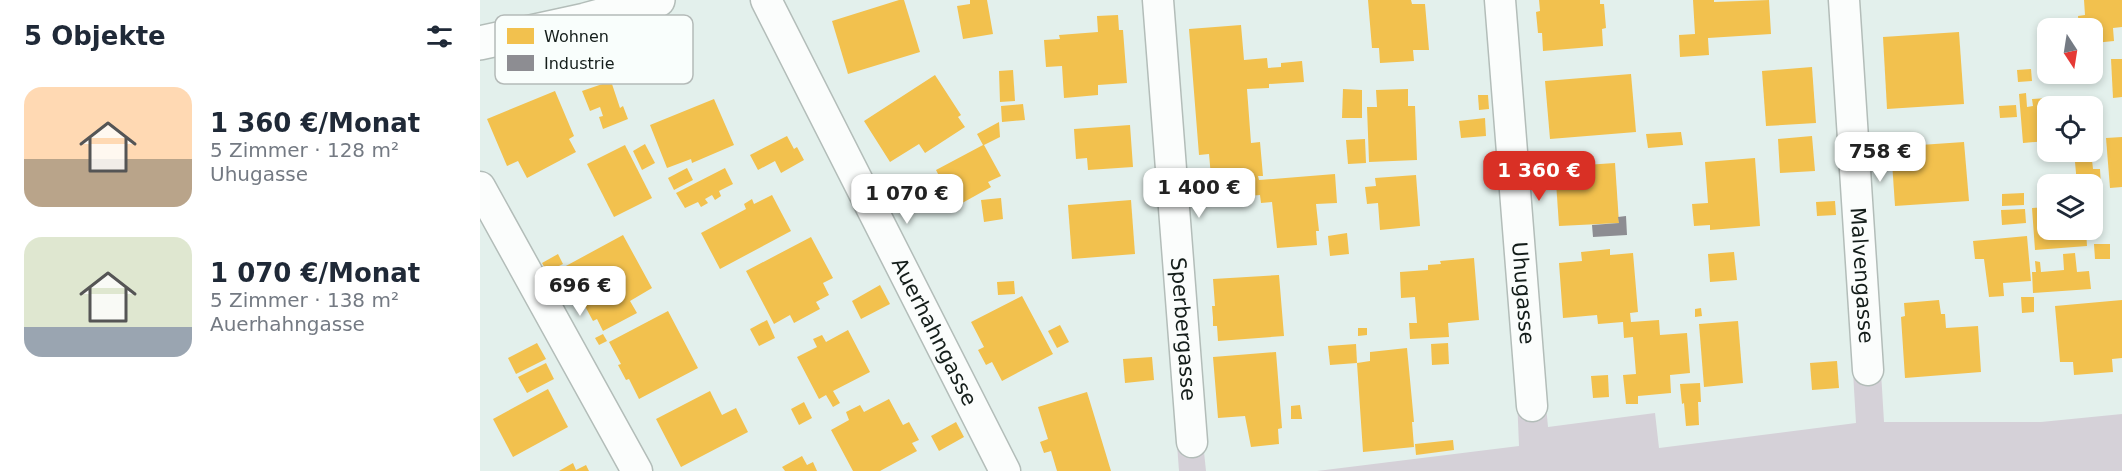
<!DOCTYPE html>
<html lang="de">
<meta charset="utf-8">
<style>
:root{--surface:#fff;--page:#f6f6f7;--text:#1f2937;--muted:#747a83;--accent:#d93025}
body{margin:0;font-family:"DejaVu Sans",sans-serif;background:var(--page);color:var(--text);height:100vh;display:flex;flex-direction:column;font-size:22px;white-space:nowrap}
*{box-sizing:border-box;margin:0}
p{font-size:20px;color:var(--muted)}
.icon{flex:none;width:33px;height:33px;fill:none;stroke:currentColor;stroke-width:2;stroke-linecap:round;stroke-linejoin:round}
.map{position:relative;flex:1;overflow:hidden}
.sheet{display:flex;flex-direction:column;background:var(--surface);width:480px}
.sheet>*{flex:none}
.needle{width:39px;rotate:168deg}
.fabs{position:absolute;left:1557px;top:18px;display:grid;gap:12px}
.fabs a{display:grid;place-items:center;width:66px;height:66px;border-radius:12px;background:var(--surface);box-shadow:0 3px 9px #0003;font-size:30px}
.price{position:absolute;translate:-50% -51px;padding:0 14px;border-radius:12px;background:#fff;color:#222;font-size:20px;line-height:39px;filter:drop-shadow(0 2px 3px #0008)}
.price::after{content:'';position:absolute;left:50%;top:36px;width:18px;height:14px;margin-left:-9px;background:inherit;clip-path:polygon(0 0,100% 0,50% 100%)}
.price.active{background:var(--accent);color:#fff}
ul{padding:0;list-style:none}
li{display:flex;align-items:center;gap:18px;height:150px;padding:0 24px}
li span{display:grid;place-items:center;flex:none;width:168px;height:120px;border-radius:18px;color:#555}
li>.icon{margin-inline-start:auto}
span .icon{width:72px;height:72px;fill:#fffc;stroke-width:1}
li b{font-size:26px}
h2{display:flex;justify-content:space-between;align-items:center;height:72px;padding:0 24px;font-size:26px}
main{display:flex;flex:1;min-height:0}
.map>svg:first-child{display:block}
.green{fill:#d5d1d8}
.homes{fill:#f2c14e}
.industry{fill:#8d8d92}
.lines{fill:none;stroke-linecap:round;stroke-linejoin:round}
.minor-casing{stroke:#b3bdb9;stroke-width:33}
.tertiary-casing{stroke:#b3bdb9;stroke-width:36}
.minor{stroke:#fbfdfc;stroke-width:30}
.tertiary{stroke:#fbfdfc;stroke-width:33}
.labels{text-anchor:middle;dominant-baseline:central;stroke-width:6;stroke-linejoin:round;paint-order:stroke}
.street-label{font-size:21px;fill:#141d1a;stroke:#f9fefc}
.key{fill:#f9fefc;stroke:#b4bab8;stroke-width:1.5}
.key-label{font-size:16px;fill:#141d1a}
</style>
<main>
<section class="sheet">
<h2>5 Objekte<svg class="icon" aria-label="filters" viewBox="0 0 24 24"><path d="M4 7h16M4 17h16"/><circle cx="9" cy="7" r="2"/><circle cx="15" cy="17" r="2"/></svg></h2>
<ul>
<li><span style="background:linear-gradient(#ffd9b3 60%,#b9a48a 0)"><svg class="icon" aria-label="home" viewBox="0 0 24 24"><path d="M3 11l9-7 9 7M6 9v11h12V9"/></svg></span><div><b>1 360 €/Monat</b><p>5 Zimmer · 128 m²</p><p>Uhugasse</p></div></li>
<li><span style="background:linear-gradient(#dfe7d0 75%,#9aa5b1 0)"><svg class="icon" aria-label="home" viewBox="0 0 24 24"><path d="M3 11l9-7 9 7M6 9v11h12V9"/></svg></span><div><b>1 070 €/Monat</b><p>5 Zimmer · 138 m²</p><p>Auerhahngasse</p></div></li>
</ul>
</section>
<div class="map">
<svg width="1642" height="471" viewBox="0 0 1642 471">
<rect width="100%" height="100%" fill="#e3f0ec"/>
<!-- green -->
<g class="green">
<path d="M1373,372h28l3,50h157l81,-8v57h-805l202,-25 -2,-49 28,-2 3,32 107,-14 4,35 197,-25z"/>
<path d="M723,442l3,29h-27l-2,-27z"/>
</g>
<!-- homes -->
<g class="homes">
<path d="M419,0h5l16,52 -72,22 -16,-53z"/>
<path d="M490,0h17l6,34 -30,5 -6,-33 13,-2z"/>
<path d="M888,0h43l1,4h13l4,46h-16l1,11 -34,2 -1,-15h-7z"/>
<path d="M1059,0h61v4h4l2,24 -4,1 1,17 -60,5 -1,-18h-4l-2,-21 4,-1z"/>
<path d="M1213,0h21v2l55,-2 2,34 -63,4 1,17 -29,2 -1,-22 16,-1z"/>
<path d="M1604,0h38v27l-9,1 1,13 -20,2 -1,-14 -14,-1 -1,-12 7,-1z"/>
<path d="M638,15l1,15h4l4,53 -29,2v10l-34,3 -2,-32 -16,1 -2,-27 16,-1 -1,-4 39,-3 -1,-16z"/>
<path d="M761,25l3,35 23,-2 1,10 13,-1v-4l21,-2 2,21 -35,2v4l-22,1 4,54 9,-1 3,34h-5l1,4 76,-6 2,29 -21,1 3,27h-3l1,14 -40,3 -5,-46 -11,1 -1,-8 -47,4 -4,-45 -10,1 -10,-126z"/>
<path d="M1479,32l5,72 -77,5 -4,-72z"/>
<path d="M1631,59h11v38l-9,1z"/>
<path d="M1332,67l4,56 -50,3 -4,-55z"/>
<path d="M1551,69l1,12 -14,1 -1,-12z"/>
<path d="M533,70l2,31 -15,1 -1,-31z"/>
<path d="M1151,74l5,58 -86,7 -5,-58z"/>
<path d="M455,75l26,40 -3,2 7,10 -40,26 -6,-9 -29,18 -26,-41z"/>
<path d="M131,81l9,27 3,-2 5,13 -25,10 -4,-12 4,-1 -3,-9 -10,4 -8,-20z"/>
<path d="M863,89l19,1v28h-20z"/>
<path d="M928,89v17h7l2,54 -48,2 -2,-55h10l-1,-17z"/>
<path d="M75,91l19,45 -5,3 7,13 -49,26 -9,-17 -11,5 -20,-47z"/>
<path d="M1546,93l1,14 6,-1 -1,-7 16,-1v3l42,-5 1,10h-43v35l-25,2 -4,-49z"/>
<path d="M998,95h10l1,14 -10,1z"/>
<path d="M234,99l20,46 -42,18 -1,-4 -24,9 -17,-43z"/>
<path d="M543,104l2,16 -23,2 -1,-16z"/>
<path d="M1536,105l1,12 -17,1 -1,-12z"/>
<path d="M1005,118l1,18 -25,2 -2,-17z"/>
<path d="M519,122l1,15 -16,8 17,31 -13,6 3,5 -36,20 -19,-37 47,-25 -6,-11z"/>
<path d="M650,125l3,42 -45,3 -1,-12 -11,1 -2,-30z"/>
<path d="M1620,129l1,8h-9v-7z"/>
<path d="M1201,132l2,13 -35,3 -2,-14z"/>
<path d="M307,136l7,13 3,-2 7,13 -23,13 -6,-12 -17,9 -8,-15z"/>
<path d="M1332,136l3,35 -35,2 -2,-34z"/>
<path d="M1642,137v50l-12,1 -4,-50z"/>
<path d="M885,139l1,24 -18,1 -2,-24z"/>
<path d="M1484,142l5,59 -74,5 -4,-59z"/>
<path d="M165,144l10,19 -13,7 -9,-19z"/>
<path d="M145,145l27,53 -38,19 -27,-53z"/>
<path d="M1275,158l5,68 -50,4v-5l-16,1 -2,-22 16,-1 -3,-41z"/>
<path d="M1612,160l1,9h7l2,34 -10,1v-20h-15l-2,-22z"/>
<path d="M1135,163l4,60 -60,3 -4,-59z"/>
<path d="M207,168l6,12 -19,10 -6,-12z"/>
<path d="M245,168l8,16 -14,7 2,5 -6,4 -3,-5 -7,4 3,4 -7,4 -3,-5 -13,6 -9,-15z"/>
<path d="M936,175l4,51 -40,4 -2,-27 -11,1 -2,-17 11,-1 -1,-8z"/>
<path d="M1544,193v12l-22,1v-12z"/>
<path d="M292,195l19,36 -71,38 -19,-36 45,-24 -2,-5 8,-5 2,5z"/>
<path d="M521,198l2,21 -19,3 -3,-22z"/>
<path d="M651,200l4,54 -63,5 -4,-54z"/>
<path d="M1355,201l1,14 -19,1 -1,-14z"/>
<path d="M1568,207v23h38l1,16 -52,4 -3,-42z"/>
<path d="M1545,209l1,14 -24,2 -1,-15z"/>
<path d="M867,233l2,21 -19,2 -2,-20z"/>
<path d="M143,235l29,53 -22,13 7,12 -34,18 -6,-12 -4,2 -29,-54z"/>
<path d="M1547,236l4,45 -28,2 1,13 -15,1 -5,-38h-9l-2,-18z"/>
<path d="M331,237l22,41 -10,5 6,12 -13,7 4,7 -26,14 -4,-8 -16,9 -28,-53z"/>
<path d="M1614,244h16v15h-15z"/>
<path d="M1130,249v6l23,-2 5,59 -8,1 1,9 28,-2 1,15 27,-2 3,40 -20,2 1,18 -33,3v8h-12l-3,-29 13,-1 -3,-37 -9,1 -1,-16 -25,2 -1,-9 -34,3 -4,-55 23,-2 -1,-9z"/>
<path d="M1254,252l3,28 -27,2 -2,-28z"/>
<path d="M1595,253l2,19 12,-1 2,18 -58,4 -1,-21h4l-1,-11 5,1 1,10 23,-2 -1,-16z"/>
<path d="M78,254l5,10 -16,8 -5,-9z"/>
<path d="M994,258l5,62 -31,3 1,14 -39,2 -1,-16h8l-2,-26 -14,1 -1,-26 28,-2v-5l13,-1 -1,-3z"/>
<path d="M799,275l5,61 -66,5 -1,-15h-4v-8l-1,-12h3l-2,-27z"/>
<path d="M534,281l1,13 -17,1 -1,-13z"/>
<path d="M400,285l10,19 -29,15 -9,-18z"/>
<path d="M542,296l31,58 -51,27 -10,-19 -6,3 -8,-15 6,-3 -13,-25z"/>
<path d="M1541,297h13v15l-12,1z"/>
<path d="M1459,300l2,14h4l1,14 32,-2 3,46 -76,6 -4,-61 4,-1 -1,-13z"/>
<path d="M1642,300v58l-10,1 1,13 -39,3 -1,-13h-13l-5,-56z"/>
<path d="M1221,308l1,8 -7,1v-8z"/>
<path d="M188,311l30,57 -59,31 -10,-20 -3,1 -8,-15 3,-1 -12,-22z"/>
<path d="M287,320l8,18 -16,8 -9,-17z"/>
<path d="M1258,321l5,62 -39,4 -5,-63z"/>
<path d="M580,325l9,17 -12,6 -9,-17z"/>
<path d="M878,328h9v7l-9,1z"/>
<path d="M368,330l22,42 -37,19 7,12 -7,4 -7,-12 -7,4 -22,-42 20,-10 -4,-8 9,-4 4,7z"/>
<path d="M123,334l4,7 -8,4 -4,-7z"/>
<path d="M57,343l9,16 -30,15 -8,-16z"/>
<path d="M968,343l1,21 -17,1 -1,-21z"/>
<path d="M876,344l1,19 -27,2 -2,-19z"/>
<path d="M927,348l7,74h-2l2,25 -51,5 -6,-89 13,-2v-9z"/>
<path d="M796,352l6,76 -4,1 1,15 -28,3 -6,-31 -27,2 -5,-61z"/>
<path d="M672,357l2,23 -29,3 -2,-24z"/>
<path d="M1357,361l2,27 -27,2 -2,-27z"/>
<path d="M66,363l8,16 -27,14 -9,-16z"/>
<path d="M1128,375l1,22 -16,1 -2,-22z"/>
<path d="M1220,383l1,19h-3l1,23 -13,1 -2,-23 -2,1 -2,-20z"/>
<path d="M68,389l20,38 -55,30 -20,-38z"/>
<path d="M230,391l12,24 14,-7 12,24 -67,35 -25,-48z"/>
<path d="M607,392l24,79h-54l-6,-20 -7,2 -4,-11 8,-3 -10,-32z"/>
<path d="M409,399l14,26 6,-3 10,18 -7,3 5,8 -37,20h-27l-22,-41 18,-10 -3,-8 14,-7 4,7z"/>
<path d="M324,402l8,16 -13,7 -8,-16z"/>
<path d="M820,405l2,14h-11v-13z"/>
<path d="M476,422l8,15 -25,14 -8,-15z"/>
<path d="M973,440l1,10 -38,5 -1,-11z"/>
<path d="M322,456l5,9 6,-3 4,9h-32l-3,-4z"/>
<path d="M93,463l3,7 10,-5 3,6h-30z"/>
</g>
<!-- industry -->
<path class="industry" d="M1146,216l1,19 -34,2 -1,-12 27,-2 -1,-6z"/>
<g class="lines">
<defs>
<g id="minor">
<path id="s1" d="M286,0l239,471"/>
<path id="s2" d="M678,0l34,442"/>
<path id="s3" d="M1020,0l32,406"/>
<path id="s4" d="M1364,0l24,370"/>
<path d="M0,187l157,284"/>
</g>
<path id="tertiary" d="M0,43l105,-23 73,-20"/>
</defs>
<!-- minor casing -->
<use href="#minor" class="minor-casing"/>
<!-- tertiary casing -->
<use href="#tertiary" class="tertiary-casing"/>
<!-- minor -->
<use href="#minor" class="minor"/>
<!-- tertiary -->
<use href="#tertiary" class="tertiary"/>
</g>
<g class="labels">
<!-- street labels -->
<g class="street-label">
<text stroke="none"><textPath href="#s4" startOffset="276">Malvengasse</textPath></text>
<text stroke="none"><textPath href="#s3" startOffset="294">Uhugasse</textPath></text>
<text stroke="none"><textPath href="#s2" startOffset="330">Sperbergasse</textPath></text>
<text stroke="none"><textPath href="#s1" startOffset="372">Auerhahngasse</textPath></text>
</g>
</g>
<!-- legend -->
<rect x="15" y="15" width="198" height="69" rx="9" class="key"/>
<rect x="27" y="28" width="27" height="16" fill="#f2c14e"/>
<rect x="27" y="55" width="27" height="16" fill="#8d8d92"/>
<g class="key-label">
<text x="64" y="42">Wohnen</text>
<text x="64" y="69">Industrie</text>
</g>
</svg>
<div class="fabs">
<a><svg class="needle" viewBox="-14 -14 28 28"><path d="M0-13l5 13h-10z" fill="#e53935"/><path d="M0 13l5-13h-10z" fill="#747a83"/></svg></a>
<a><svg class="icon" aria-label="locate" viewBox="0 0 24 24"><circle cx="12" cy="12" r="6"/><path d="M12 2v4M12 18v4M2 12h4M18 12h4"/></svg></a>
<a><svg class="icon" aria-label="layers" viewBox="0 0 24 24"><path d="M12 4l9 5-9 5-9-5zM3 14l9 5 9-5"/></svg></a>
</div>
<b class="price" style="left:1400px;top:183px">758 €</b>
<b class="price active" style="left:1059px;top:202px">1 360 €</b>
<b class="price" style="left:719px;top:219px">1 400 €</b>
<b class="price" style="left:427px;top:225px">1 070 €</b>
<b class="price" style="left:100px;top:317px">696 €</b>
</div>
</main>
